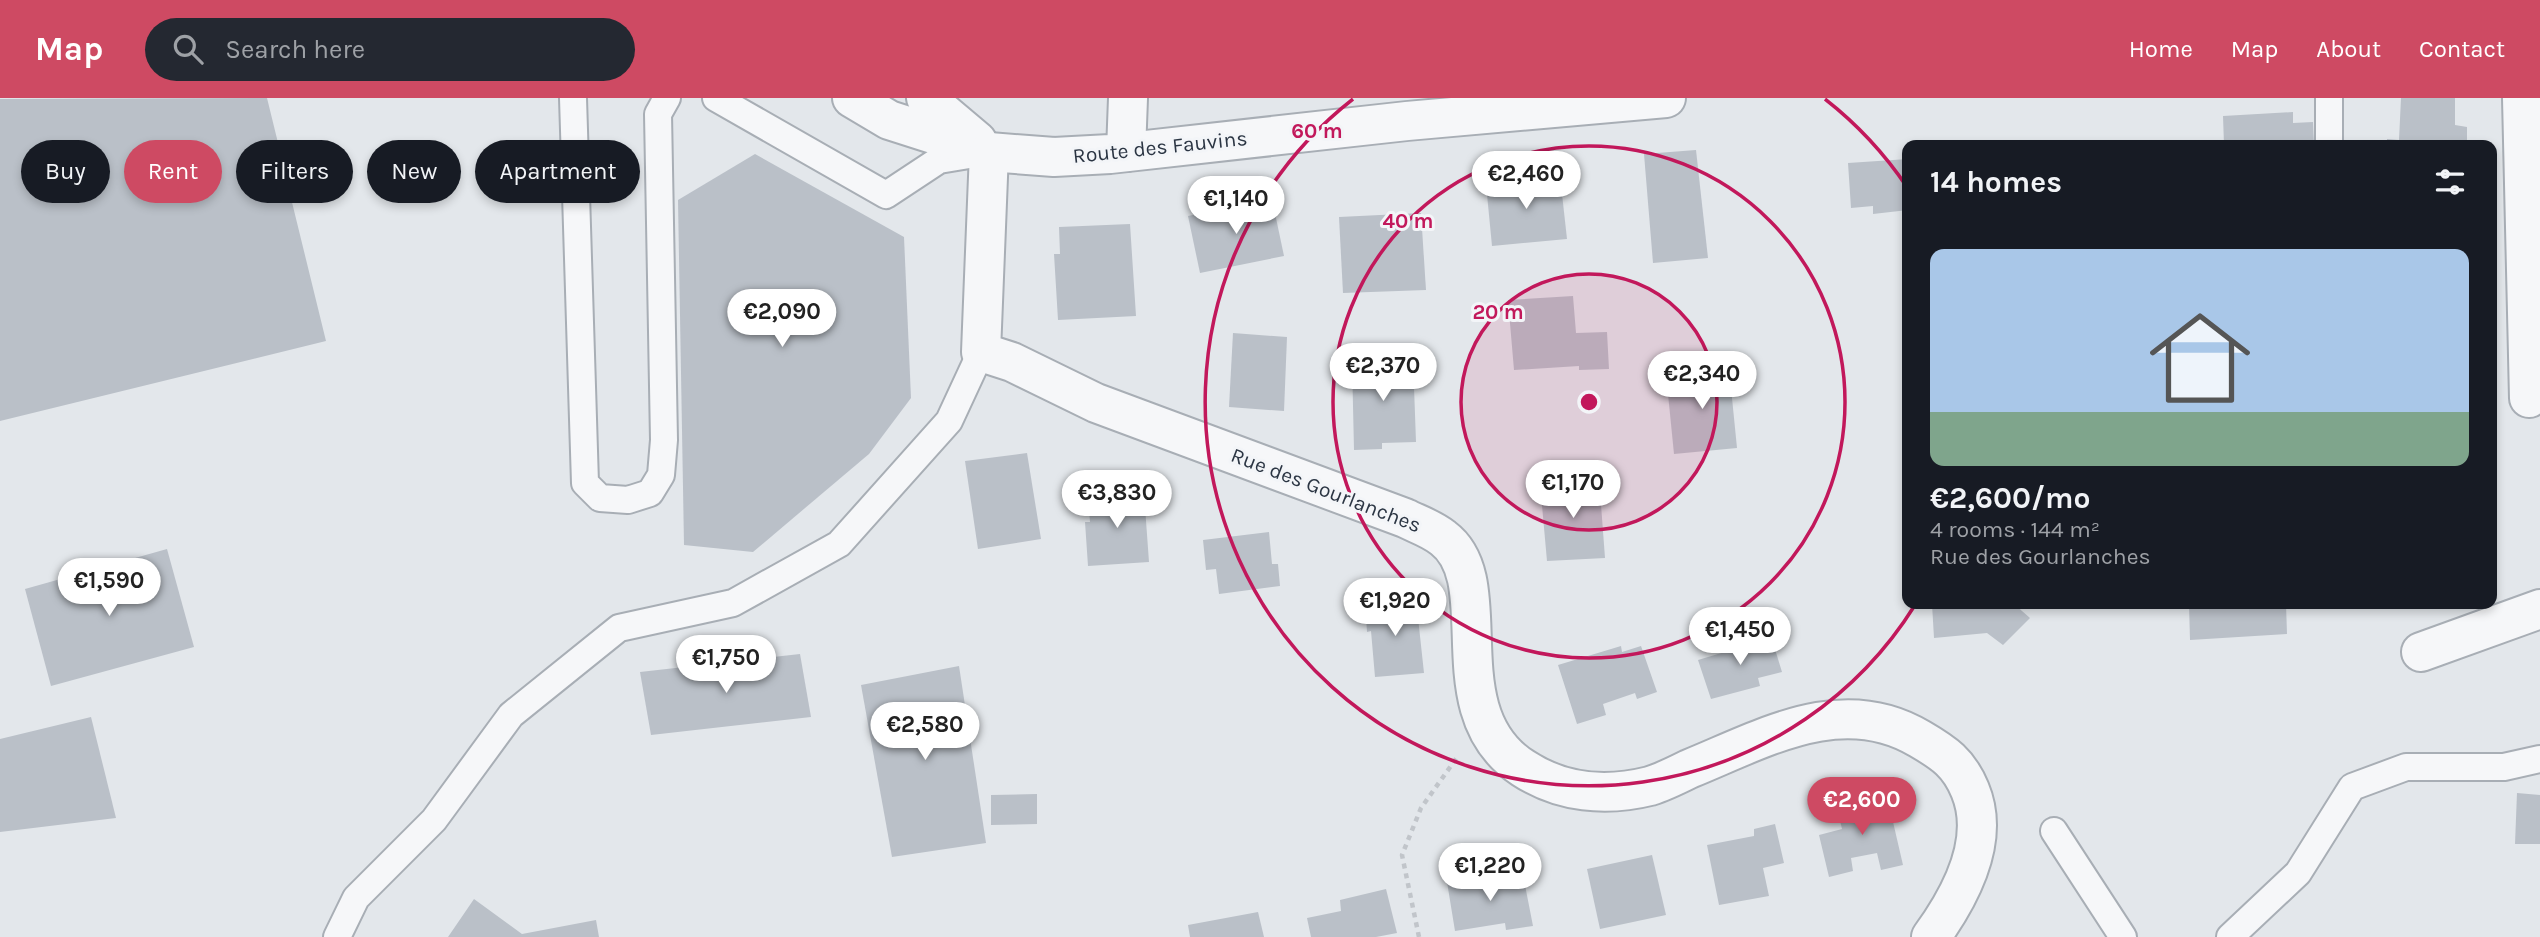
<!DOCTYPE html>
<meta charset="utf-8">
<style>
:root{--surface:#171b24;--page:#242831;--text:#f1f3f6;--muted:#9ea1a6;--accent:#ce4a63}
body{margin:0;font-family:Karla,sans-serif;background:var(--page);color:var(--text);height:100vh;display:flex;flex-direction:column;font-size:26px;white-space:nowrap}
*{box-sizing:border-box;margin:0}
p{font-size:23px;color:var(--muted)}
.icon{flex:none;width:38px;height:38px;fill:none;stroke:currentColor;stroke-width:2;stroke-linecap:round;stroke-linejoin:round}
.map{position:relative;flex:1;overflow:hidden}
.details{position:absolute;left:1902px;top:42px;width:595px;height:469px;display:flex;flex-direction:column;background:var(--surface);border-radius:14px;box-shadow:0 4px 10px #0003}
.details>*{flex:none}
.top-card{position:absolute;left:21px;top:42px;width:665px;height:63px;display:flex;gap:14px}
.price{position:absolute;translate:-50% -60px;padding:0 16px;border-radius:24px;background:#fff;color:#222;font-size:23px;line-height:46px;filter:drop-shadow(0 2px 4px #0008)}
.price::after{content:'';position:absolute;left:50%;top:42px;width:21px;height:16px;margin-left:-10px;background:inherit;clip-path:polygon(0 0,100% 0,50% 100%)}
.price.selected{background:var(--accent);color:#fff}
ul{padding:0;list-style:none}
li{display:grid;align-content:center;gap:14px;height:371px;padding:0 28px}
li span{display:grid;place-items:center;height:217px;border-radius:14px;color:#555}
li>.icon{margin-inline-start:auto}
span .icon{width:126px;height:126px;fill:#fffc;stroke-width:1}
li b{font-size:30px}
h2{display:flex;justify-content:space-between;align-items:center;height:84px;padding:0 28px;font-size:30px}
.pill{padding:0 24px;border-radius:32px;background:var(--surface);box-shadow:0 4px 10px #0003;font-size:24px;line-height:63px}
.pill.selected{background:var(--accent);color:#fff}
header{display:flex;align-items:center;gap:42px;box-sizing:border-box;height:98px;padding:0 35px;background:var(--accent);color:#fff}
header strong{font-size:33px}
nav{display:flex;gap:38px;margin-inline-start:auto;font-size:24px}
.search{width:490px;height:63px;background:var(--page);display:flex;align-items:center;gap:18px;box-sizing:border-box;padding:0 24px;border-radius:38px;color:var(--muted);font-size:26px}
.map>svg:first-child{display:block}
.building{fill:#bac0c8}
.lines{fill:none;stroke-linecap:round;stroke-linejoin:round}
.lane-casing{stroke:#a8aeb5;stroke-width:30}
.street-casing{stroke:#a8aeb5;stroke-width:42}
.path{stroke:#c1c5ca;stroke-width:4.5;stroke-dasharray:5 5;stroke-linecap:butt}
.lane{stroke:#f6f7f9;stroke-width:26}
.street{stroke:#f6f7f9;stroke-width:38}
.ring{fill:none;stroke:#c2185b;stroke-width:3.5}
.labels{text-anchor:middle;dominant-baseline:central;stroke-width:6;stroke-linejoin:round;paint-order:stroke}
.street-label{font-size:21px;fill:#2b3543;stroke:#f3f5f8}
.centre{fill:#c2185b;stroke:#f3f5f8;stroke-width:3.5}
.ring-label{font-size:21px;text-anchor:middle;font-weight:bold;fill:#c2185b;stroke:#f3f5f8;stroke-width:6;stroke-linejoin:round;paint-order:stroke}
</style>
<header>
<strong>Map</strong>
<div class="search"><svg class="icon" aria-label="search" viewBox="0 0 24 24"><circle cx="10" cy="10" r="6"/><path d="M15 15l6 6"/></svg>Search here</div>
<nav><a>Home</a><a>Map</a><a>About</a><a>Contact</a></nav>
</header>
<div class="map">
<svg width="2540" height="839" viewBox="0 0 2540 839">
<rect width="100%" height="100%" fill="#e3e7eb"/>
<!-- building -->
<g class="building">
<path d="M267,0l13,53 16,2 6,24 -14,9 38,155 -326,80v-322z"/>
<path d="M2401,0h54v27l12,2v18h-80v-6l12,1z"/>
<path d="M2293,14v11l20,-1 1,23h-90l-1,-29z"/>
<path d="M1696,52l12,108 -55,5 -9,-109z"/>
<path d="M755,56l149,83 7,161 -42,56 -116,98 -69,-7 -6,-345z"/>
<path d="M1908,61v51l-35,4v-8l-22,2 -3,-45z"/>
<path d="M1560,78l7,63 -75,7 -6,-62z"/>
<path d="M1272,101l12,57 -84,17 -12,-57z"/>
<path d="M1421,115l5,77 -83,3 -4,-76z"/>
<path d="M1130,126l6,92 -78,4 -4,-66h6l-1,-27z"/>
<path d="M1573,198l3,37 31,-1 2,37 -30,1v-4l-65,4 -6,-70z"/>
<path d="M1233,235l54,4 -3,74 -55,-4z"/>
<path d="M1413,261l3,83 -34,1v6l-28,1 -2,-88z"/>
<path d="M1729,270l8,80 -63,6 -8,-80z"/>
<path d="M1027,355l14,86 -63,10 -13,-88z"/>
<path d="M1599,380l6,80 -58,3 -7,-78z"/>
<path d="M1144,395l5,69 -61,4 -3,-44h5l-2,-25z"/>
<path d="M1269,434l3,32h6l2,22 -61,8 -3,-25 -10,1 -3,-30z"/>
<path d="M167,451l27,98 -143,39 -26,-97z"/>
<path d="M1416,501l8,74 -49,4 -4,-46 -4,1 -2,-29z"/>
<path d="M1932,506h82l16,14 -27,27 -16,-12 -53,5z"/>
<path d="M2189,506h97l1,30 -97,6z"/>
<path d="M1770,535l12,39 -24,6 2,8 -49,13 -13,-39 50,-15 -2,-6z"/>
<path d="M1621,548l1,6 19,-6 16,46 -20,7 -2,-6 -32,11 3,11 -29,9 -19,-59z"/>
<path d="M800,556l11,63 -160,18 -11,-63z"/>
<path d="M959,568l27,177 -94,14 -31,-172z"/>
<path d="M91,619l25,101 -116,14v-93z"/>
<path d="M2517,695l23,2v49h-25z"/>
<path d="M1037,696v30l-46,1v-30z"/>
<path d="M1887,698l16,69 -22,5 -4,-17 -26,5 2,13 -24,6 -10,-42 23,-6 -5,-21z"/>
<path d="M1775,726l9,39 -21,5 6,28 -50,9 -12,-60 47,-9v-7z"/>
<path d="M1652,757l14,60 -66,14 -13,-60z"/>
<path d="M1498,776l1,5 24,-4 10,51 -27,4 -1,-7 -50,8 -8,-49z"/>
<path d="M1386,791l11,44 -21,4h-65l-4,-19 34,-7 -1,-11z"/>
<path d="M474,801l48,35 74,-14 3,17h-151z"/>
<path d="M1258,814l6,25h-74l-2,-12z"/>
</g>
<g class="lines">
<defs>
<g id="lane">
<path d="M573,0l12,385 15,15 28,2 22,-7 11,-18 3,-35 -6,-326 9,-16"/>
<path d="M716,0l170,97 53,-35 42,-7"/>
<path d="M2329,0v47"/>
<path d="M2054,733l69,106"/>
<path d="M337,839l19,-39 78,-78 77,-105 108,-87 114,-25 106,-59 110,-123 32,-69"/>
<path d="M2230,839l68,-64 54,-86 54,-20h98l36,-8"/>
</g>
<g id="street">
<path d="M852,0l37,22 100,32 65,5 56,-3 297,-33 259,-23"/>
<path d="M926,0l51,43"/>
<path d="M2522,0l7,300"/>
<path d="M989,54l-8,200 31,10 84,41 309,115c12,6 27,11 38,20 59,44 -8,173 80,230 38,25 83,29 127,18 13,-4 27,-11 39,-17 74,-30 153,-77 231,-30 24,14 39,24 50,51 21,50 -10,107 -39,147"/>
<path d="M1126,54l2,-54"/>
<path d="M2421,554l119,-43"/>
</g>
</defs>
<!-- lane casing -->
<use href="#lane" class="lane-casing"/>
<!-- street casing -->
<use href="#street" class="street-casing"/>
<!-- path -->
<path class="path" d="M1419,839l-17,-82 19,-47 37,-52"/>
<!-- lane -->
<use href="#lane" class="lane"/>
<!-- street -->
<use href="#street" class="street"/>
</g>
<!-- distance rings -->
<circle cx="1589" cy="304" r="128" fill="#c2185b" fill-opacity=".12"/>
<g class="ring">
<circle cx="1589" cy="304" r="128"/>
<circle cx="1589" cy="304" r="256"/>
<path d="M1915 507A384 384 0 1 1 1353 1M1825 1A384 384 0 0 1 1907 89"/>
</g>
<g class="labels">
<!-- street labels -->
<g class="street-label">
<text transform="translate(1160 49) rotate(-6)">Route des Fauvins</text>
<text transform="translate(1326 392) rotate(21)">Rue des Gourlanches</text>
</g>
</g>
<circle cx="1589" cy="304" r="10" class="centre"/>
<g class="ring-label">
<text x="1317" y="40">60 m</text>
<text x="1408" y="130">40 m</text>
<text x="1498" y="221">20 m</text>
</g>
</svg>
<b class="price" style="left:1526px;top:113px">€2,460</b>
<b class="price" style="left:1236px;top:138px">€1,140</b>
<b class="price" style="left:782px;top:251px">€2,090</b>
<b class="price" style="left:1383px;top:305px">€2,370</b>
<b class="price" style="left:1702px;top:313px">€2,340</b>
<b class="price" style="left:1573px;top:422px">€1,170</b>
<b class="price" style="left:1117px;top:432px">€3,830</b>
<b class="price" style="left:109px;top:520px">€1,590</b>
<b class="price" style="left:1395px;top:540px">€1,920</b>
<b class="price" style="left:1740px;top:569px">€1,450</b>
<b class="price" style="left:726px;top:597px">€1,750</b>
<b class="price" style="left:925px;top:664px">€2,580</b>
<b class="price selected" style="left:1862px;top:739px">€2,600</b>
<b class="price" style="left:1490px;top:805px">€1,220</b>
<div class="top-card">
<a class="pill">Buy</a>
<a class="pill selected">Rent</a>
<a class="pill">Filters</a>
<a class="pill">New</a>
<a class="pill">Apartment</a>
</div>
<section class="details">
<h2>14 homes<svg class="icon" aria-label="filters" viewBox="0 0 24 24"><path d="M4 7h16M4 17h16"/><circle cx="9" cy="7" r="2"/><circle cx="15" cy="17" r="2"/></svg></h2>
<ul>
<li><span style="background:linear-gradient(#a9c7e8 75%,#7fa58c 0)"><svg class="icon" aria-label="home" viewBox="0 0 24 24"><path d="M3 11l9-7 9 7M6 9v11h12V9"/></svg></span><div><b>€2,600/mo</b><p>4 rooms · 144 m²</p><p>Rue des Gourlanches</p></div></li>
</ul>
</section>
</div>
